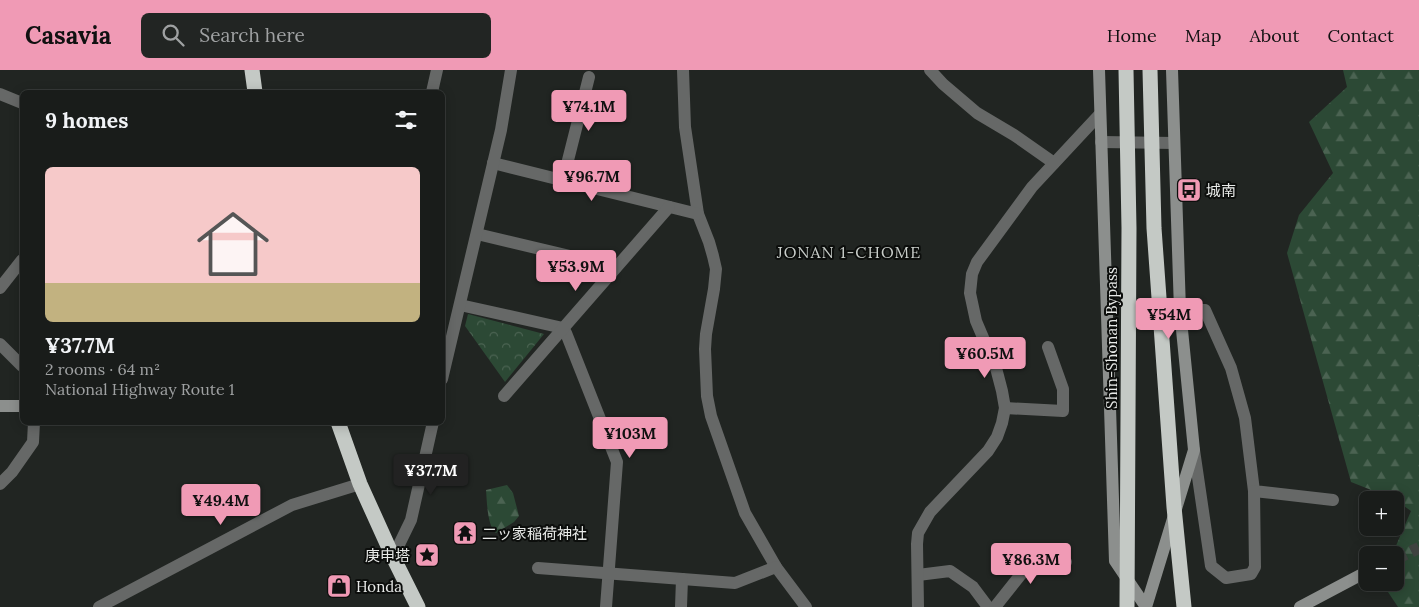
<!DOCTYPE html>
<meta charset="utf-8">
<style>
:root{--surface:#191c1a;--page:#222523;--text:#f1f3f6;--muted:#9fa1a2;--line:#373a39;--accent:#f09ab5}
body{margin:0;font-family:Lora,"Noto Sans JP",serif;background:var(--page);color:var(--text);height:100vh;display:flex;flex-direction:column;font-size:19px;white-space:nowrap}
*{box-sizing:border-box;margin:0}
p{font-size:16px;color:var(--muted)}
.icon{flex:none;width:28px;height:28px;fill:none;stroke:currentColor;stroke-width:2;stroke-linecap:round;stroke-linejoin:round}
.map{position:relative;flex:1;overflow:hidden}
.drawer{position:absolute;left:20px;top:20px;width:425px;height:335px;display:flex;flex-direction:column;background:var(--surface);border-radius:8px;box-shadow:0 2px 12px #0003,0 0 0 1px var(--line)}
.drawer>*{flex:none}
.controls{position:absolute;left:1359px;top:421px;display:grid;gap:10px}
.controls a{display:grid;place-items:center;width:45px;height:45px;border-radius:8px;background:var(--surface);box-shadow:0 2px 12px #0003,0 0 0 1px var(--line);font-size:25px}
.price{position:absolute;translate:-50% -42px;padding:0 11px;border-radius:5px;background:var(--accent);color:#111;font-size:16px;line-height:32px;filter:drop-shadow(0 1px 2px #0008)}
.price::after{content:'';position:absolute;left:50%;top:30px;width:15px;height:11px;margin-left:-8px;background:inherit;clip-path:polygon(0 0,100% 0,50% 100%)}
.price.selected{background:#222;color:#fff}
ul{padding:0;list-style:none}
li{display:grid;align-content:center;gap:10px;height:265px;padding:0 25px}
li+li{border-top:1px solid var(--line)}
li span{display:grid;place-items:center;height:155px;border-radius:8px;color:#555}
li>.icon{margin-inline-start:auto}
span .icon{width:90px;height:90px;fill:#fffc;stroke-width:1}
li b{font-size:21px}
h2{display:flex;justify-content:space-between;align-items:center;height:60px;padding:0 25px;font-size:21px}
header{display:flex;align-items:center;gap:30px;box-sizing:border-box;height:70px;padding:0 25px;background:var(--accent);color:#111}
header strong{font-size:24px}
nav{display:flex;gap:28px;margin-inline-start:auto;font-size:18px}
.search{width:350px;height:45px;background:var(--page);display:flex;align-items:center;gap:12px;box-sizing:border-box;padding:0 18px;border-radius:8px;color:var(--muted);font-size:19px}
.map>svg:first-child{display:block}
.forest{fill:url(#forest-firs)}
.park{fill:url(#park-crowns)}
.lines{fill:none;stroke-linecap:round;stroke-linejoin:round}
.secondary-tunnel{stroke:#3f4340;stroke-width:12;stroke-dasharray:12 6;stroke-linecap:butt}
.street{stroke:#666867;stroke-width:12}
.secondary{stroke:#8c8f8d;stroke-width:12}
.highway{stroke:#c4c9c5;stroke-width:15}
.labels{text-anchor:middle;dominant-baseline:central;stroke-width:4;stroke-linejoin:round;paint-order:stroke}
.poi-label{font-size:15px;fill:#e8eae8;stroke:#0c0e0c;text-anchor:start}
.street-label{font-size:15px;fill:#e8eae8;stroke:#0c0e0c}
.neighbourhood-label{font-size:16px;letter-spacing:1px;fill:#c9ceca;stroke:#0c0e0c}
</style>
<header>
<strong>Casavia</strong>
<div class="search"><svg class="icon" aria-label="search" viewBox="0 0 24 24"><circle cx="10" cy="10" r="6"/><path d="M15 15l6 6"/></svg>Search here</div>
<nav><a>Home</a><a>Map</a><a>About</a><a>Contact</a></nav>
</header>
<div class="map">
<svg width="1419" height="537" viewBox="0 0 1419 537">
<defs>
<pattern id="forest-firs" width="22" height="20" patternUnits="userSpaceOnUse" patternTransform="scale(1.25)"><rect width="22" height="20" fill="#2c4935"/><path d="M5 1l3.5 6h-7zM16 11l3.5 6h-7z" fill="#4b6352"/></pattern>
<pattern id="park-crowns" width="20" height="18" patternUnits="userSpaceOnUse" patternTransform="scale(1.25)"><rect width="20" height="18" fill="#2c4935"/><path d="M2 6a3 3 0 1 1 6 0M12 15a3 3 0 1 1 6 0" fill="none" stroke="#4b6352"/></pattern>
</defs>
<rect width="100%" height="100%" fill="#212522"/>
<!-- forest -->
<g class="forest">
<path d="M1343,0h76v537h-21l-16,-24 13,-1v-27h-3l19,-44 -17,-12 -43,-17 -64,-229 12,-38 34,-42 -24,-51 38,-35z"/>
<path d="M507,415l6,8 6,23 -5,6 -18,11c-9,-7 -9,-32 -10,-43z"/>
</g>
<!-- park -->
<path class="park" d="M468,244l76,20 -39,48 -40,-56z"/>
<g class="lines">
<!-- secondary-tunnel -->
<path class="secondary-tunnel" d="M1395,489l24,-11"/>
<!-- street -->
<g class="street">
<path d="M683,0l2,57 13,87 11,28 4,14 3,13 -2,20 -8,45 -1,15 2,47 4,20 34,97 31,54 30,40"/>
<path d="M930,0l13,14 34,29 37,22 40,28"/>
<path d="M432,22l5,-22"/>
<path d="M0,24l22,9"/>
<path d="M1101,72l73,1"/>
<path d="M493,93l205,51"/>
<path d="M563,110l26,-103"/>
<path d="M477,164l139,33"/>
<path d="M0,218l22,-28"/>
<path d="M460,235l103,23 3,5 51,129 -11,145"/>
<path d="M1180,240h25l26,58 14,50 9,73 79,9"/>
<path d="M0,274l22,22"/>
<path d="M442,309l59,-249 10,-60"/>
<path d="M504,326l165,-189"/>
<path d="M1005,338l58,3v-22l-15,-42"/>
<path d="M1194,380l17,116 15,12 25,-4 4,-7 -1,-76"/>
<path d="M0,414l12,-12 21,-30 1,-20"/>
<path d="M393,487l18,-37 22,-98"/>
<path d="M538,498l197,15 41,-16"/>
<path d="M918,505l32,-4 23,16 15,20"/>
<path d="M99,537l193,-102 68,-21"/>
<path d="M681,537l1,-28"/>
<path d="M918,537l-1,-63 1,-11 12,-21 58,-61 9,-14 5,-14 3,-15 -3,-17 -6,-23 -20,-47 -6,-28 2,-19 5,-12 55,-75 68,-73"/>
<path d="M995,537l27,-34 44,-11"/>
</g>
<!-- secondary -->
<g class="secondary">
<path d="M1099,0l16,491 31,46"/>
<path d="M0,336h22"/>
<path d="M1146,537l48,-157 -14,-140 -8,-240"/>
<path d="M1300,537l68,-36"/>
</g>
<!-- highway -->
<g class="highway">
<path d="M252,0l3,22"/>
<path d="M1126,0l3,158 -2,379"/>
<path d="M1150,0l4,158 20,279 10,100"/>
<path d="M338,352l22,62 33,73 25,50"/>
</g>
</g>
<!-- icons -->
<defs>
<symbol id="bus-square" viewBox="-11 -11 22 22"><rect x="-9" y="-9" width="18" height="18" rx="4" fill="#f09ab5" stroke="#0c0e0c"/><path d="M-5-6H5V4H4V6H2V4H-2V6H-4V4H-5ZM-3.5-4V0h7V-4ZM-3.5 1.2v1.5H-2V1.2ZM2 1.2v1.5H3.5V1.2Z" fill="#111"/></symbol>
<symbol id="temple-square" viewBox="-11 -11 22 22"><rect x="-9" y="-9" width="18" height="18" rx="4" fill="#f09ab5" stroke="#0c0e0c"/><path d="M0-6L5-2H3V0L6.5 2.5H4V6H1.5V3h-3V6H-4V2.5H-6.5L-3 0V-2H-5Z" fill="#111"/></symbol>
<symbol id="sight-square" viewBox="-11 -11 22 22"><rect x="-9" y="-9" width="18" height="18" rx="4" fill="#f09ab5" stroke="#0c0e0c"/><path d="M0-6L1.8-2.2L6-1.7L2.9 1.2L3.7 5.4L0 3.3L-3.7 5.4L-2.9 1.2L-6-1.7L-1.8-2.2Z" fill="#111"/></symbol>
<symbol id="shop-square" viewBox="-11 -11 22 22"><rect x="-9" y="-9" width="18" height="18" rx="4" fill="#f09ab5" stroke="#0c0e0c"/><path d="M-5-2.5h2.3a2.7 3.5 0 0 1 5.4 0H5L5.5 6h-11ZM-1.5-2.5h3a1.5 2.3 0 0 0-3 0Z" fill="#111"/></symbol>
</defs>
<g fill-rule="evenodd">
<use href="#bus-square" x="1175" y="106" width="28" height="28"/>
<use href="#temple-square" x="451" y="449" width="28" height="28"/>
<use href="#sight-square" x="413" y="471" width="28" height="28"/>
<use href="#shop-square" x="325" y="502" width="28" height="28"/>
</g>
<g class="labels">
<!-- poi labels -->
<g class="poi-label">
<text x="1206" y="120">城南</text>
<text x="482" y="463">二ッ家稲荷神社</text>
<text x="410" y="485" text-anchor="end">庚申塔</text>
<text x="356" y="516">Honda</text>
</g>
<!-- street labels -->
<g class="street-label">
<text transform="translate(1111 268) rotate(-90)">Shin-Shonan Bypass</text>
</g>
<!-- neighbourhood labels -->
<g class="neighbourhood-label">
<text x="849" y="182">JONAN 1-CHOME</text>
</g>
</g>
</svg>
<div class="controls">
<a>+</a>
<a>−</a>
</div>
<b class="price" style="left:589px;top:62px">¥74.1M</b>
<b class="price" style="left:592px;top:132px">¥96.7M</b>
<b class="price" style="left:576px;top:222px">¥53.9M</b>
<b class="price" style="left:1169px;top:270px">¥54M</b>
<b class="price" style="left:985px;top:309px">¥60.5M</b>
<b class="price" style="left:630px;top:389px">¥103M</b>
<b class="price selected" style="left:431px;top:426px">¥37.7M</b>
<b class="price" style="left:221px;top:456px">¥49.4M</b>
<b class="price" style="left:1031px;top:515px">¥86.3M</b>
<section class="drawer">
<h2>9 homes<svg class="icon" aria-label="filters" viewBox="0 0 24 24"><path d="M4 7h16M4 17h16"/><circle cx="9" cy="7" r="2"/><circle cx="15" cy="17" r="2"/></svg></h2>
<ul>
<li><span style="background:linear-gradient(#f6c9c9 75%,#c2b280 0)"><svg class="icon" aria-label="home" viewBox="0 0 24 24"><path d="M3 11l9-7 9 7M6 9v11h12V9"/></svg></span><div><b>¥37.7M</b><p>2 rooms · 64 m²</p><p>National Highway Route 1</p></div></li>
</ul>
</section>
</div>
